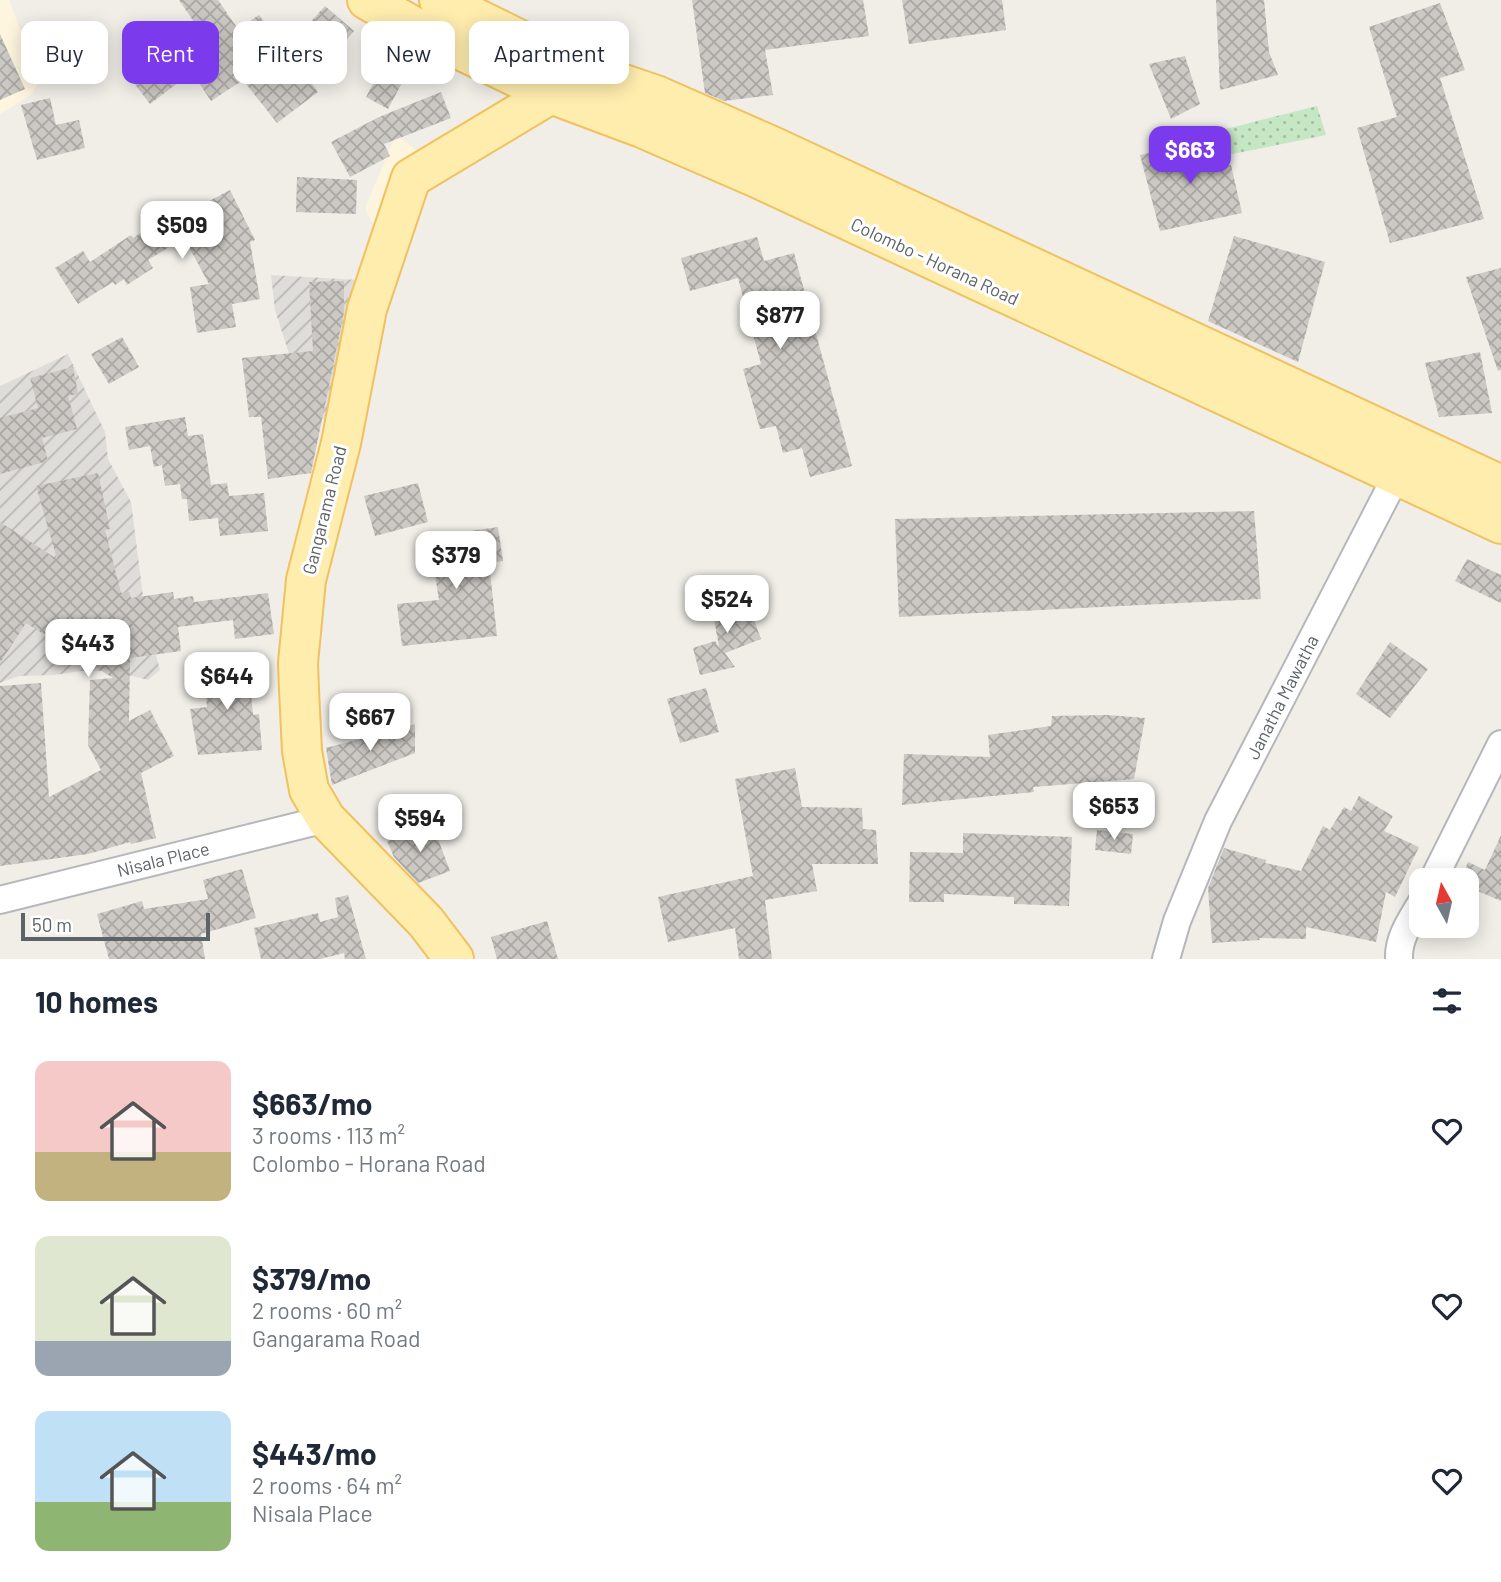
<!DOCTYPE html>
<meta charset="utf-8">
<style>
:root{--surface:#fff;--page:#f2f2f3;--text:#1f2937;--muted:#747a83;--accent:#7c3aed}
body{margin:0;font-family:Barlow,sans-serif;background:var(--page);color:var(--text);height:100vh;display:flex;flex-direction:column;font-size:26px;white-space:nowrap}
*{box-sizing:border-box;margin:0}
p{font-size:23px;color:var(--muted)}
.icon{flex:none;width:38px;height:38px;fill:none;stroke:currentColor;stroke-width:2;stroke-linecap:round;stroke-linejoin:round}
.map{position:relative;height:959px;overflow:hidden}
.sheet{display:flex;flex-direction:column;background:var(--surface);flex:1}
.sheet>*{flex:none}
.banner{position:absolute;left:21px;top:21px;width:700px;height:63px;display:flex;gap:14px}
.needle{width:46px;rotate:352deg}
.tools{position:absolute;left:1409px;top:868px;display:grid;gap:14px}
.tools a{display:grid;place-items:center;width:70px;height:70px;border-radius:14px;background:var(--surface);box-shadow:0 4px 18px #0003;font-size:35px}
.scale{position:absolute;left:21px;bottom:18px;width:189px;box-sizing:border-box;padding-left:7px;border:4px solid #5e6367;border-top:0;font-size:19px;line-height:24px;white-space:nowrap;color:#5e6367;-webkit-text-stroke:5px #fff;paint-order:stroke}
.price{position:absolute;translate:-50% -60px;padding:0 16px;border-radius:14px;background:#fff;color:#222;font-size:23px;line-height:46px;filter:drop-shadow(0 2px 4px #0008)}
.price::after{content:'';position:absolute;left:50%;top:42px;width:21px;height:16px;margin-left:-10px;background:inherit;clip-path:polygon(0 0,100% 0,50% 100%)}
.price.active{background:var(--accent);color:#fff}
ul{padding:0;list-style:none}
li{display:flex;align-items:center;gap:21px;height:175px;padding:0 35px}
li span{display:grid;place-items:center;flex:none;width:196px;height:140px;border-radius:14px;color:#555}
li>.icon{margin-inline-start:auto}
span .icon{width:84px;height:84px;fill:#fffc;stroke-width:1}
li b{font-size:30px}
h2{display:flex;justify-content:space-between;align-items:center;height:84px;padding:0 35px;font-size:30px}
.tag{padding:0 24px;border-radius:14px;background:var(--surface);box-shadow:0 4px 18px #0003;font-size:24px;line-height:63px}
.tag.active{background:var(--accent);color:#fff}
.map>svg:first-child{display:block}
.commercial{fill:#fef5df}
.industrial{fill:url(#industrial-furrows)}
.grass{fill:url(#grass-dots)}
.building{fill:url(#building-cross-hatch)}
.lines{fill:none;stroke-linecap:round;stroke-linejoin:round}
.minor-casing{stroke:#b4b8bb;stroke-width:30}
.primary-casing{stroke:#f1c160;stroke-width:42}
.minor{stroke:#fff;stroke-width:26}
.primary{stroke:#ffedae;stroke-width:38}
.labels{text-anchor:middle;dominant-baseline:central;stroke-width:6;stroke-linejoin:round;paint-order:stroke}
.street-label{font-size:18px;fill:#5e6367;stroke:#fff}
</style>
<div class="map">
<svg width="1501" height="959" viewBox="0 0 1501 959">
<defs>
<pattern id="industrial-furrows" width="10" height="10" patternUnits="userSpaceOnUse" patternTransform="scale(1.75)"><rect width="10" height="10" fill="#dfddd9"/><path d="M-1 1l2-2M0 10L10 0M9 11l2-2" fill="none" stroke="#b8b7b4"/></pattern>
<pattern id="grass-dots" width="8" height="8" patternUnits="userSpaceOnUse" patternTransform="scale(1.75)"><rect width="8" height="8" fill="#c6e7c4"/><path d="M2 2h.1M6 6h.1" fill="none" stroke="#a4bfa3" stroke-width="1.8" stroke-linecap="round"/></pattern>
<pattern id="building-cross-hatch" width="8" height="8" patternUnits="userSpaceOnUse" patternTransform="scale(1.75)"><rect width="8" height="8" fill="#ccc9c4"/><path d="M0 0l8 8M0 8l8-8" fill="none" stroke="#a9a7a3"/></pattern>
</defs>
<rect width="100%" height="100%" fill="#f0eee7"/>
<!-- commercial -->
<g class="commercial">
<path d="M0,0h9l31,80 -8,14 -32,20z"/>
<path d="M396,135l38,28 -42,70 -20,-11 -7,-14z"/>
</g>
<!-- industrial -->
<g class="industrial">
<path d="M271,275l105,6 -32,146 -36,-14 -33,-103z"/>
<path d="M68,354l37,78 3,27 23,43 15,117 14,51 -12,10 -35,-9h-32l-27,4 -35,1 -19,7v-297z"/>
</g>
<!-- grass -->
<path class="grass" d="M1317,106l9,29 -98,20 -6,-25z"/>
<!-- building -->
<g class="building">
<path d="M179,0h39l20,29 21,-14 59,77 -41,31 -34,-43 -32,21 -25,-38 25,-16z"/>
<path d="M692,0h171l6,36 -104,14 8,45 -49,6 -19,-8z"/>
<path d="M902,0h100l4,30 -97,14z"/>
<path d="M1216,0h48l5,52 9,23 -58,15z"/>
<path d="M1440,3l25,67 -25,8 44,141 -94,24 -33,-115 40,-11 -28,-90z"/>
<path d="M325,6l29,25 -19,22 -30,-25z"/>
<path d="M0,34l25,55 -25,11z"/>
<path d="M156,52l23,30 -29,22 -23,-30z"/>
<path d="M389,54l22,12 -23,43 -22,-12z"/>
<path d="M1185,56l15,48 -29,15 -22,-55z"/>
<path d="M441,92l10,26 -67,26 6,12 -40,21 -19,-35 48,-25z"/>
<path d="M50,98l6,27 23,-5 6,28 -48,12 -16,-55z"/>
<path d="M1212,140l8,27 11,-2 11,48 -82,18 -20,-76z"/>
<path d="M297,177l60,3 -1,34 -60,-2z"/>
<path d="M230,190l25,50 -5,2 10,57 -28,5 4,23 -39,6 -7,-46 19,-3 -25,-46 -36,22 5,8 -26,17 -3,-6 -9,6 -2,-3 -35,22 -23,-36 28,-17 7,11 41,-27 2,3 12,-8 1,2 46,-25 2,2z"/>
<path d="M1234,236l91,26 -27,100 -90,-41z"/>
<path d="M757,237l7,24 30,-8 58,213 -42,11 -8,-29 -19,5 -7,-27 -16,3 -17,-60 18,-5 -23,-86 -48,13 -9,-33z"/>
<path d="M1501,268v102l-3,1 -32,-94z"/>
<path d="M344,281v31l-33,161 -43,6 -7,-62h-12l-7,-59 71,-7 -4,-69z"/>
<path d="M122,337l17,30 -30,17 -18,-30z"/>
<path d="M1480,352l12,61 -53,4 -14,-54z"/>
<path d="M73,367l5,27 -10,2 9,33 -35,9 6,23 -48,13v-56l38,-10 -8,-30z"/>
<path d="M185,417l3,19 15,-2 8,51 16,-2 2,13 35,-3 4,38 -48,5 -2,-18 -29,3 -2,-22h-5l-2,-15 -15,2 -3,-21 -8,2 -4,-21 -21,4 -4,-23z"/>
<path d="M98,473l12,56 -5,1 16,63 8,-1 2,6 42,-6 1,7 19,-3 1,6 74,-9 6,41 -39,5 -2,-19 -55,7 3,24 -51,7 -1,63 21,-11 24,46 -33,17 15,65 -25,6 -1,-2 -42,12 -88,12v-180l41,-3 8,114 52,-27 -13,-25 2,-65 23,-2 -87,-55 -26,40v-141l57,37 -21,-73z"/>
<path d="M418,483l10,39 -53,14 -11,-40z"/>
<path d="M1254,511l7,88 -362,18 -4,-98z"/>
<path d="M498,527l5,34 -14,2 8,73 -95,10 -5,-42 42,-4 -10,-63z"/>
<path d="M1467,559l34,16v28l-46,-22z"/>
<path d="M744,593l17,46 -36,14 10,14 -35,8 -7,-27 22,-7 4,6 -7,-40z"/>
<path d="M1390,642l38,27 -38,49 -34,-24z"/>
<path d="M248,662l5,53 6,-1 3,36 -64,5 -8,-46 17,-2 -4,-41z"/>
<path d="M706,688l13,44 -39,11 -13,-44z"/>
<path d="M1108,715l37,3 -11,61 -101,8 1,5 -132,13 2,-51 86,3 -2,-22 63,-9 1,-10z"/>
<path d="M415,724v29l-83,32 -6,-37z"/>
<path d="M795,768l7,39 60,1 1,21 13,1 2,34h-66l5,27 -52,9 7,59h-33l-4,-31 -67,14 -10,-45 95,-21 -18,-97z"/>
<path d="M1359,796l34,20 -9,15 35,16 -24,50 -9,-5 -10,50 -70,-15v12l-47,-1 1,2 -48,3 -4,-55 16,-40 42,12 -1,3 36,8 22,-45 7,4 14,-23 7,4z"/>
<path d="M432,823l18,48 -32,12 -24,-26 -7,-16z"/>
<path d="M1097,830l36,4 -2,20 -36,-4z"/>
<path d="M963,833l109,4 -3,69 -55,-2v-7l-70,-3v8h-35l1,-50 53,1z"/>
<path d="M1501,835v66l-35,-15v-6h-5l7,-18 17,8z"/>
<path d="M242,869l14,49 -55,16 4,25h-96l-12,-45 45,-13 2,8 64,-10 -5,-19z"/>
<path d="M348,895l18,64h-21l-1,-6 -24,6h-59l-7,-31 64,-15 2,9 18,-5 -3,-19z"/>
<path d="M547,921l11,38h-61l-6,-22z"/>
</g>
<g class="lines">
<defs>
<g id="minor">
<path d="M1433,880l68,-136"/>
<path d="M0,900l326,-81"/>
<path d="M1166,959l11,-38 41,-100 185,-358"/>
<path d="M1399,959c-1,-21 12,-39 22,-56"/>
</g>
<g id="primary">
<path d="M367,0l60,34 124,60 91,34 115,50 744,346"/>
<path d="M439,0l141,69 76,26 116,51 729,339"/>
<path d="M454,959l-28,-37 -100,-103 -17,-29 -7,-39 -3,-61 -1,-27 8,-83 35,-137 26,-134 44,-131 140,-84 15,-12"/>
</g>
</defs>
<!-- minor casing -->
<use href="#minor" class="minor-casing"/>
<!-- primary casing -->
<use href="#primary" class="primary-casing"/>
<!-- minor -->
<use href="#minor" class="minor"/>
<!-- primary -->
<use href="#primary" class="primary"/>
</g>
<g class="labels">
<!-- street labels -->
<g class="street-label">
<text transform="translate(935 261) rotate(25)">Colombo - Horana Road</text>
<text transform="translate(324 510) rotate(-76)">Gangarama Road</text>
<text transform="translate(1282 697) rotate(-63)">Janatha Mawatha</text>
<text transform="translate(163 859) rotate(-14)">Nisala Place</text>
</g>
</g>
</svg>
<div class="tools">
<a><svg class="needle" viewBox="-14 -14 28 28"><path d="M0-13l5 13h-10z" fill="#e53935"/><path d="M0 13l5-13h-10z" fill="#747a83"/></svg></a>
</div>
<div class="scale">50 m</div>
<b class="price active" style="left:1190px;top:186px">$663</b>
<b class="price" style="left:182px;top:261px">$509</b>
<b class="price" style="left:780px;top:351px">$877</b>
<b class="price" style="left:456px;top:591px">$379</b>
<b class="price" style="left:727px;top:635px">$524</b>
<b class="price" style="left:88px;top:679px">$443</b>
<b class="price" style="left:227px;top:712px">$644</b>
<b class="price" style="left:370px;top:753px">$667</b>
<b class="price" style="left:1114px;top:842px">$653</b>
<b class="price" style="left:420px;top:854px">$594</b>
<div class="banner">
<a class="tag">Buy</a>
<a class="tag active">Rent</a>
<a class="tag">Filters</a>
<a class="tag">New</a>
<a class="tag">Apartment</a>
</div>
</div>
<section class="sheet">
<h2>10 homes<svg class="icon" aria-label="filters" viewBox="0 0 24 24"><path d="M4 7h16M4 17h16"/><circle cx="9" cy="7" r="2"/><circle cx="15" cy="17" r="2"/></svg></h2>
<ul>
<li><span style="background:linear-gradient(#f6c9c9 65%,#c2b280 0)"><svg class="icon" aria-label="home" viewBox="0 0 24 24"><path d="M3 11l9-7 9 7M6 9v11h12V9"/></svg></span><div><b>$663/mo</b><p>3 rooms · 113 m²</p><p>Colombo - Horana Road</p></div><svg class="icon" aria-label="heart" viewBox="0 0 24 24"><path d="M12 20l-8-8c-3-5 5-10 8-4 3-6 11-1 8 4z"/></svg></li>
<li><span style="background:linear-gradient(#dfe7d0 75%,#9aa5b1 0)"><svg class="icon" aria-label="home" viewBox="0 0 24 24"><path d="M3 11l9-7 9 7M6 9v11h12V9"/></svg></span><div><b>$379/mo</b><p>2 rooms · 60 m²</p><p>Gangarama Road</p></div><svg class="icon" aria-label="heart" viewBox="0 0 24 24"><path d="M12 20l-8-8c-3-5 5-10 8-4 3-6 11-1 8 4z"/></svg></li>
<li><span style="background:linear-gradient(#bfe0f5 65%,#8fb573 0)"><svg class="icon" aria-label="home" viewBox="0 0 24 24"><path d="M3 11l9-7 9 7M6 9v11h12V9"/></svg></span><div><b>$443/mo</b><p>2 rooms · 64 m²</p><p>Nisala Place</p></div><svg class="icon" aria-label="heart" viewBox="0 0 24 24"><path d="M12 20l-8-8c-3-5 5-10 8-4 3-6 11-1 8 4z"/></svg></li>
</ul>
</section>
